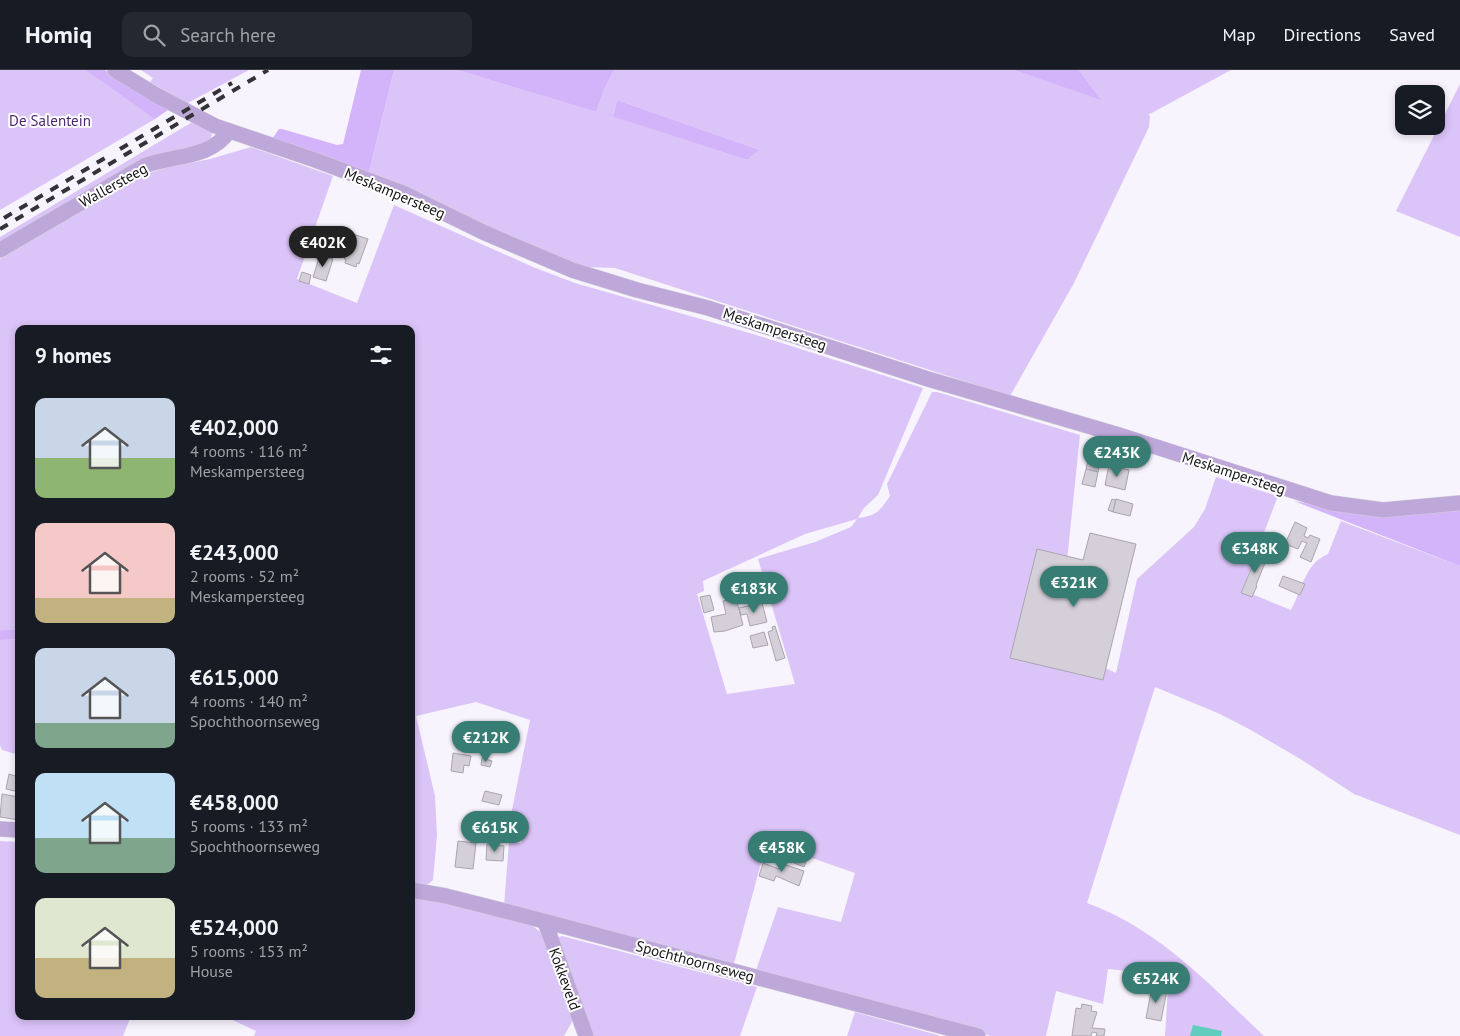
<!DOCTYPE html>
<meta charset="utf-8">
<style>
:root{--surface:#171b24;--page:#242831;--text:#f1f3f6;--muted:#9ea1a6;--line:#363941;--accent:#377d74}
body{margin:0;font-family:"PT Sans",sans-serif;background:var(--page);color:var(--text);height:100vh;display:flex;flex-direction:column;font-size:19px;white-space:nowrap}
*{box-sizing:border-box;margin:0}
p{font-size:16px;color:var(--muted)}
.icon{flex:none;width:28px;height:28px;fill:none;stroke:currentColor;stroke-width:2;stroke-linecap:round;stroke-linejoin:round}
.map{position:relative;flex:1;overflow:hidden}
.sheet{position:absolute;left:15px;top:255px;width:400px;height:695px;display:flex;flex-direction:column;background:var(--surface);border-radius:10px;box-shadow:0 2px 8px #0003}
.sheet>*{flex:none}
.fabs{position:absolute;left:1395px;top:15px;display:grid;gap:10px}
.fabs a{display:grid;place-items:center;width:50px;height:50px;border-radius:10px;background:var(--surface);box-shadow:0 2px 8px #0003;font-size:25px}
.price{position:absolute;translate:-50% -42px;padding:0 11px;border-radius:18px;background:var(--accent);color:#fff;font-size:16px;line-height:32px;filter:drop-shadow(0 1px 2px #0008)}
.price::after{content:'';position:absolute;left:50%;top:30px;width:15px;height:11px;margin-left:-8px;background:inherit;clip-path:polygon(0 0,100% 0,50% 100%)}
.price.current{background:#222;color:#fff}
ul{padding:0;list-style:none}
li{display:flex;align-items:center;gap:15px;height:125px;padding:0 20px}
li span{display:grid;place-items:center;flex:none;width:140px;height:100px;border-radius:10px;color:#555}
li>.icon{margin-inline-start:auto}
span .icon{width:60px;height:60px;fill:#fffc;stroke-width:1}
li b{font-size:21px}
h2{display:flex;justify-content:space-between;align-items:center;height:60px;padding:0 20px;font-size:21px}
header{display:flex;align-items:center;gap:30px;box-sizing:border-box;height:70px;padding:0 25px;background:var(--surface);border-bottom:1px solid var(--line)}
header strong{font-size:24px}
nav{display:flex;gap:28px;margin-inline-start:auto;font-size:18px}
.search{width:350px;height:45px;background:var(--page);display:flex;align-items:center;gap:12px;box-sizing:border-box;padding:0 18px;border-radius:10px;color:var(--muted);font-size:19px}
.map>svg:first-child{display:block}
.green{fill:#dbc4f8;fill-rule:evenodd}
.forest{fill:#d3b3f9}
.water{fill:#61cdbe}
.building{fill:#d4cfd9;stroke:#a9a5af}
.lines{fill:none;stroke-linecap:round;stroke-linejoin:round}
.street-casing{stroke:#d4d0d9;stroke-width:16}
.street{stroke:#bea8da;stroke-width:15}
.rail{stroke:#333236;stroke-width:4;stroke-dasharray:9 9;stroke-linecap:butt}
.labels{text-anchor:middle;dominant-baseline:central;stroke-width:4;stroke-linejoin:round;paint-order:stroke}
.park-label{font-size:15px;fill:#4e2574;stroke:#fff}
.street-label{font-size:15px;fill:#141316;stroke:#fff}
</style>
<header>
<strong>Homiq</strong>
<div class="search"><svg class="icon" aria-label="search" viewBox="0 0 24 24"><circle cx="10" cy="10" r="6"/><path d="M15 15l6 6"/></svg>Search here</div>
<nav><a>Map</a><a>Directions</a><a>Saved</a></nav>
</header>
<div class="map">
<svg width="1460" height="966" viewBox="0 0 1460 966">
<rect width="100%" height="100%" fill="#f8f4fe"/>
<!-- green -->
<g class="green">
<path d="M0,0h104l51,49 -155,91z"/>
<path d="M141,0h108l-63,34 -36,-22 3,-4z"/>
<path d="M394,0h63l139,42 8,-22 10,-20h400l86,29 -21,-29h152l-83,45 2,1 -1,11 -75,156 -64,113 -395,-128 -29,-1 -39,-13 -179,-78zM617,30l143,50 -13,10 -132,-43 -2,-3z"/>
<path d="M1460,14v153l-64,-26z"/>
<path d="M194,51l17,10 1,4 -2,5 -210,103v-6z"/>
<path d="M251,77l82,29 -36,103 60,24 37,-98 139,62 42,16 178,51 170,54 -45,107 -14,13 -6,10c18,-2 22,-7 32,-22l-3,-12 45,-92h5l143,43 -13,126 -3,88 52,24 21,-94 57,-52 11,-18 11,-32 62,19 -36,94 49,20c11,-20 14,-47 37,-56l13,-33 119,45v269l-106,-41 -52,-34 -53,-31 -29,-15 -65,-27 -68,216c72,26 123,82 177,133h-99l3,-49 -40,-16 -20,-2 -5,35 -47,-13 -10,45h-55l-236,-63 23,-66 63,15 14,-49 -83,-29 -8,8 -31,115 -229,-61 5,-64 12,1 4,-24 -14,-4 19,-95 -54,-18 -60,14 19,80 2,39 -4,45c-7,7 -12,7 -22,5v-556h-392v426l-17,-5 -2,-5v-486l144,-84 21,-7 45,-9zM857,449l-6,8 -36,15 -57,17 37,125 -68,10 -30,-100 7,-3 -1,-10 102,-47z"/>
<path d="M0,771l19,1v174h112l-8,20h-123z"/>
<path d="M411,826l48,10 72,19 11,8 31,87 -9,16h-310l2,-5 -32,-15h187z"/>
<path d="M562,866l195,51 -17,49h-149l-33,-95 1,-4z"/>
<path d="M855,942l86,24h-94z"/>
</g>
<!-- forest -->
<g class="forest">
<path d="M86,0h19l63,40 -13,9z"/>
<path d="M361,0h33l-26,106 -96,-37 7,-10h3l55,16 6,-1z"/>
<path d="M457,0h157l-10,20 -8,22z"/>
<path d="M1014,0h65l22,30z"/>
<path d="M617,30l143,50 -13,10 -133,-43 -1,-2z"/>
<path d="M1294,431l73,14 93,-4v55z"/>
<path d="M4,560h15v8l-19,2v-9z"/>
</g>
<!-- water -->
<path class="water" d="M1193,955l29,6 -1,5h-31z"/>
<!-- building -->
<g class="building">
<path d="M353,164l15,5 -9,25 -2,-1 -1,4 -11,-4 1,-4h-2z"/>
<path d="M320,185l13,4 -7,22 -13,-4z"/>
<path d="M302,202l9,3 -2,9 -10,-3z"/>
<path d="M1089,386l12,3 -3,13 -12,-3z"/>
<path d="M1109,395l20,5 -4,20 -20,-5z"/>
<path d="M1086,399l12,3 -3,15 -13,-3z"/>
<path d="M1112,429l4,1 -3,12 -5,-2z"/>
<path d="M1116,429l17,5 -3,12 -17,-4z"/>
<path d="M1295,452l12,6 -3,8 4,2 2,-3 10,4 -9,23 -11,-5 7,-14 -5,-2 -4,8 -13,-5z"/>
<path d="M1090,463l46,11 -33,136 -93,-22 27,-109 46,11z"/>
<path d="M1259,480l12,5 -2,4 -2,-1 -11,27 1,1 -5,11 -11,-4z"/>
<path d="M1283,506l22,8 -5,11 -21,-9z"/>
<path d="M730,507l4,15 -4,1 -1,-5 -5,1 -2,-8z"/>
<path d="M710,525l4,15 -10,3 -4,-16z"/>
<path d="M736,528l7,27 -18,6 -11,1 -3,-15 15,-3 -3,-13z"/>
<path d="M762,533l5,19 -17,4 -3,-12 -6,1 -2,-7z"/>
<path d="M775,556l10,32 -9,3 -8,-29 5,-2 -1,-3z"/>
<path d="M764,562l4,13 -15,3 -3,-12z"/>
<path d="M453,683l18,3 -2,10 -5,-1 -1,8 -12,-2z"/>
<path d="M482,688l10,3 -2,6 -9,-2z"/>
<path d="M18,690h1v32l-13,-3 3,-15 6,2z"/>
<path d="M485,721l17,4 -3,10 -17,-4z"/>
<path d="M2,724l17,3v23l-19,-3z"/>
<path d="M458,771l18,2 -3,26 -18,-2z"/>
<path d="M487,774l17,2 -1,15 -17,-1z"/>
<path d="M795,785l12,4 -3,8 -12,-5z"/>
<path d="M763,793l16,6 1,-5 6,1 18,6 -5,15 -23,-10 -2,5 -15,-5z"/>
<path d="M1167,895l5,2 -2,11 -7,-1z"/>
<path d="M1152,917l15,3 -6,31 -15,-3z"/>
<path d="M1082,934l10,2 -1,5 6,1 -5,16 13,1 -1,7h-8l1,-3 -5,-1 -1,4h-19l4,-28 5,1z"/>
</g>
<g class="lines">
<defs>
<g id="street">
<path d="M115,0l41,25 59,31 100,34 88,33 82,40 87,37 65,20 71,18 220,71 191,56 212,68 52,7 77,-7"/>
<path d="M0,180l144,-84c28,-11 67,-7 85,-35"/>
<path d="M0,759l19,1"/>
<path d="M411,820l35,6 71,18 461,122"/>
<path d="M545,852l41,114"/>
</g>
</defs>
<!-- street casing -->
<use href="#street" class="street-casing"/>
<!-- street -->
<use href="#street" class="street"/>
<!-- rail -->
<g class="rail">
<path d="M120,79l112,-66"/>
<path d="M4,148l101,-60"/>
<path d="M0,159l268,-159"/>
</g>
</g>
<g class="labels">
<!-- park labels -->
<g class="park-label">
<text x="50" y="50">De Salentein</text>
</g>
<!-- street labels -->
<g class="street-label">
<text transform="translate(113 115) rotate(-29)">Wallersteeg</text>
<text transform="translate(395 123) rotate(23)">Meskampersteeg</text>
<text transform="translate(775 259) rotate(18)">Meskampersteeg</text>
<text transform="translate(1234 403) rotate(18)">Meskampersteeg</text>
<text transform="translate(695 891) rotate(15)">Spochthoornseweg</text>
<text transform="translate(565 909) rotate(70)">Kokkeveld</text>
</g>
</g>
</svg>
<div class="fabs">
<a><svg class="icon" aria-label="layers" viewBox="0 0 24 24"><path d="M12 4l9 5-9 5-9-5zM3 14l9 5 9-5"/></svg></a>
</div>
<b class="price current" style="left:323px;top:198px">€402K</b>
<b class="price" style="left:1117px;top:408px">€243K</b>
<b class="price" style="left:1255px;top:504px">€348K</b>
<b class="price" style="left:1074px;top:538px">€321K</b>
<b class="price" style="left:754px;top:544px">€183K</b>
<b class="price" style="left:486px;top:693px">€212K</b>
<b class="price" style="left:495px;top:783px">€615K</b>
<b class="price" style="left:782px;top:803px">€458K</b>
<b class="price" style="left:1156px;top:934px">€524K</b>
<section class="sheet">
<h2>9 homes<svg class="icon" aria-label="filters" viewBox="0 0 24 24"><path d="M4 7h16M4 17h16"/><circle cx="9" cy="7" r="2"/><circle cx="15" cy="17" r="2"/></svg></h2>
<ul>
<li><span style="background:linear-gradient(#c9d6e8 60%,#8fb573 0)"><svg class="icon" aria-label="home" viewBox="0 0 24 24"><path d="M3 11l9-7 9 7M6 9v11h12V9"/></svg></span><div><b>€402,000</b><p>4 rooms · 116 m²</p><p>Meskampersteeg</p></div></li>
<li><span style="background:linear-gradient(#f6c9c9 75%,#c2b280 0)"><svg class="icon" aria-label="home" viewBox="0 0 24 24"><path d="M3 11l9-7 9 7M6 9v11h12V9"/></svg></span><div><b>€243,000</b><p>2 rooms · 52 m²</p><p>Meskampersteeg</p></div></li>
<li><span style="background:linear-gradient(#c9d6e8 75%,#7fa58c 0)"><svg class="icon" aria-label="home" viewBox="0 0 24 24"><path d="M3 11l9-7 9 7M6 9v11h12V9"/></svg></span><div><b>€615,000</b><p>4 rooms · 140 m²</p><p>Spochthoornseweg</p></div></li>
<li><span style="background:linear-gradient(#bfe0f5 65%,#7fa58c 0)"><svg class="icon" aria-label="home" viewBox="0 0 24 24"><path d="M3 11l9-7 9 7M6 9v11h12V9"/></svg></span><div><b>€458,000</b><p>5 rooms · 133 m²</p><p>Spochthoornseweg</p></div></li>
<li><span style="background:linear-gradient(#dfe7d0 60%,#c2b280 0)"><svg class="icon" aria-label="home" viewBox="0 0 24 24"><path d="M3 11l9-7 9 7M6 9v11h12V9"/></svg></span><div><b>€524,000</b><p>5 rooms · 153 m²</p><p>House</p></div></li>
</ul>
</section>
</div>
